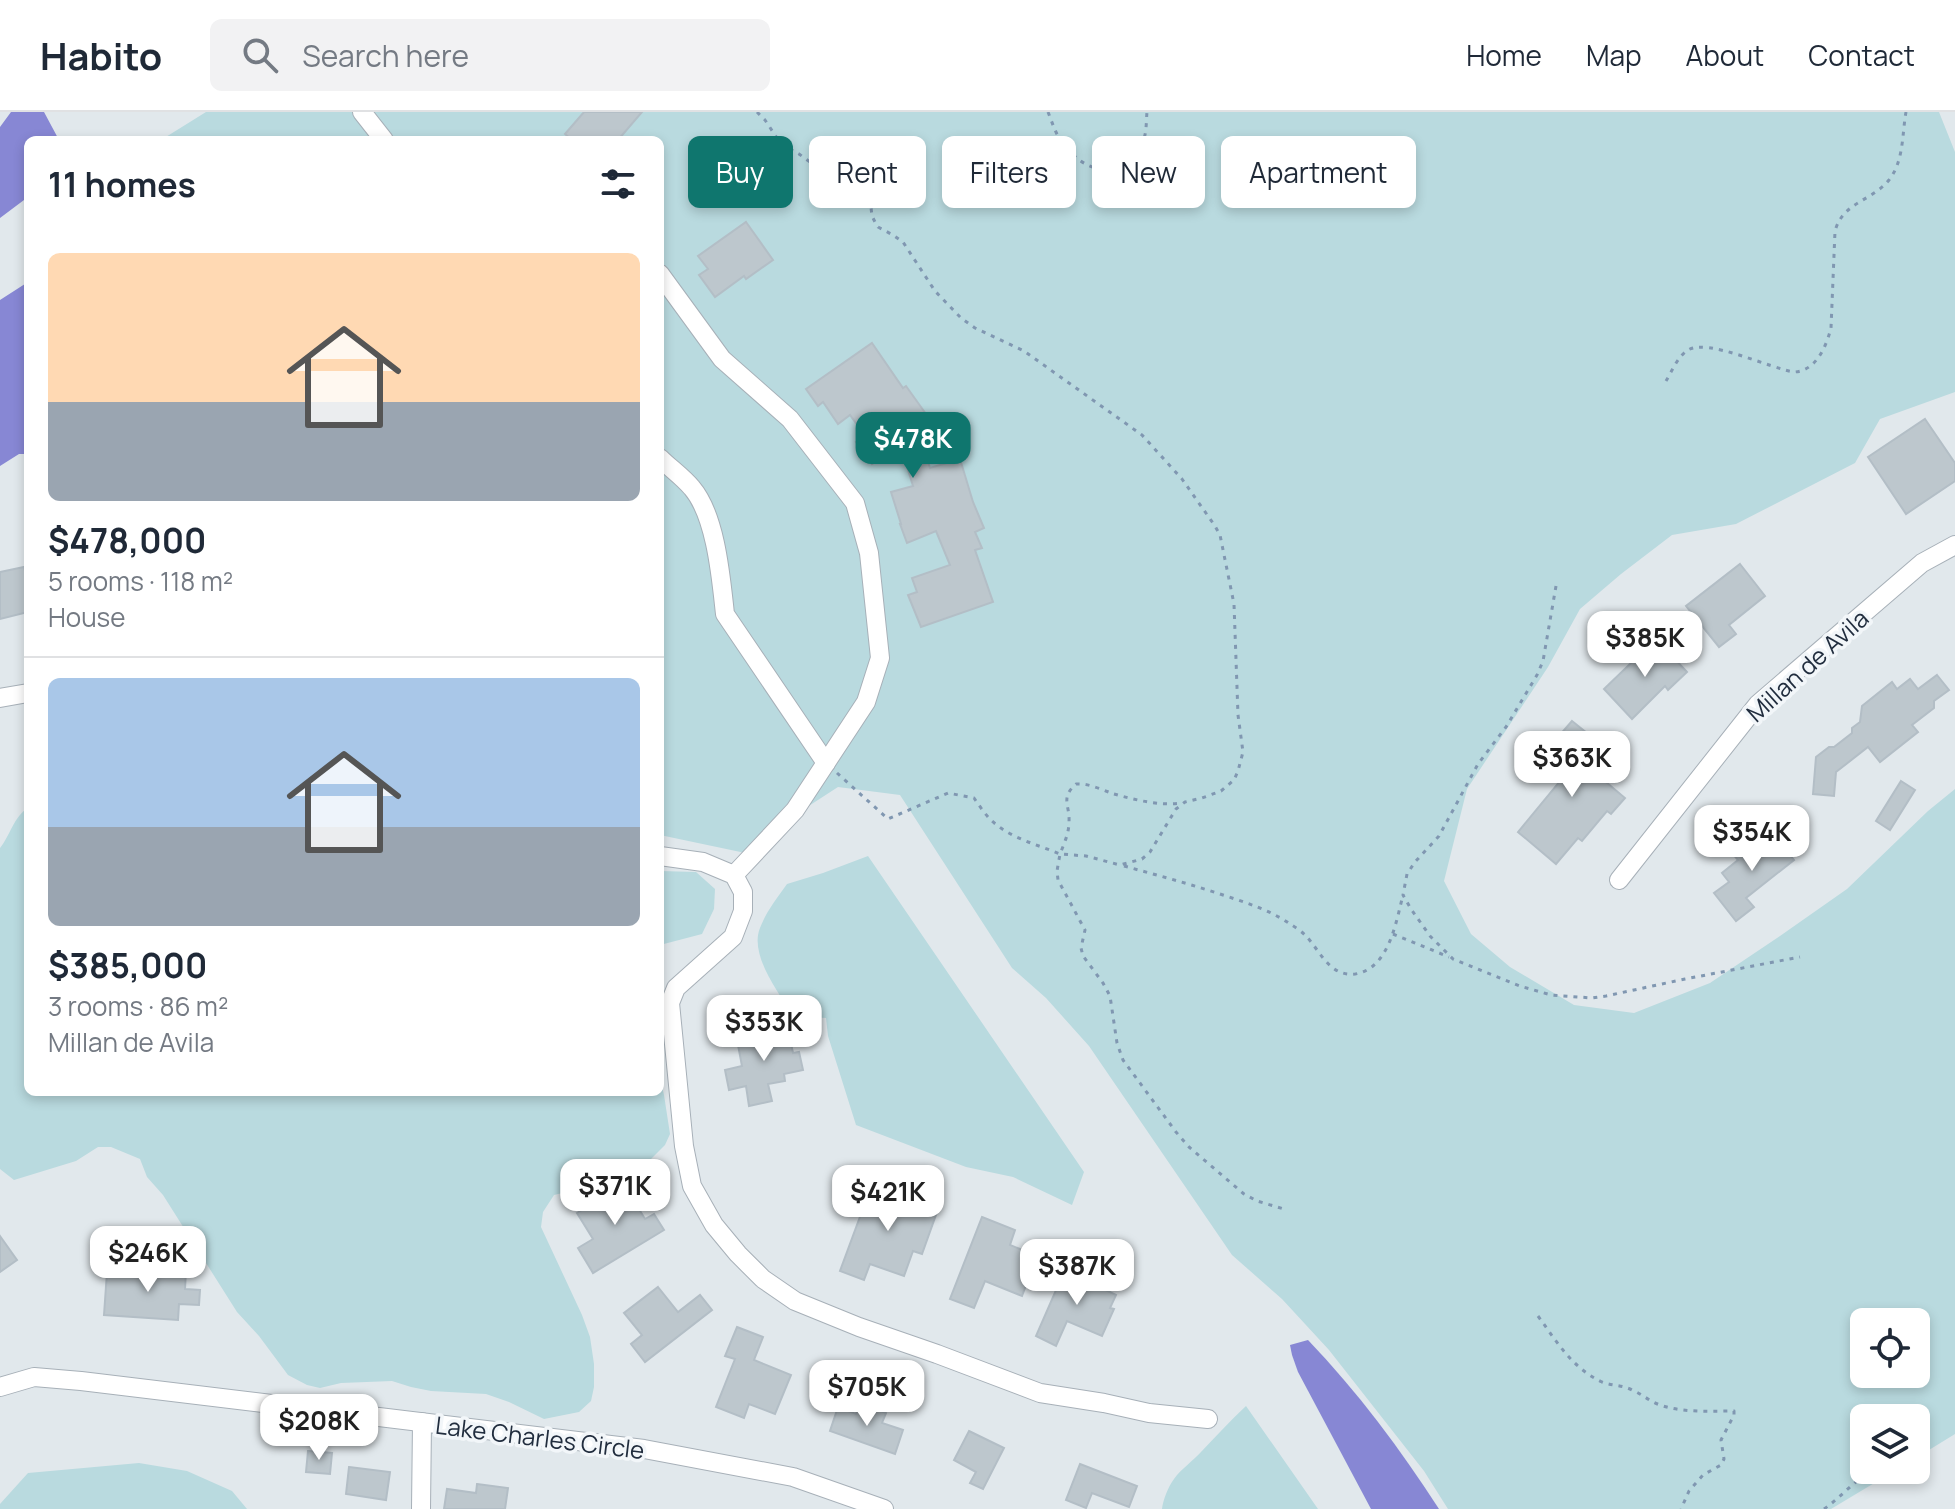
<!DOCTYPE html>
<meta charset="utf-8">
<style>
:root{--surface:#fff;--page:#f2f2f3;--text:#1f2937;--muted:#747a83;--line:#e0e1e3;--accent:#0f766e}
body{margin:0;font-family:Manrope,sans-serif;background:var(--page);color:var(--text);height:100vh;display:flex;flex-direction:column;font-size:30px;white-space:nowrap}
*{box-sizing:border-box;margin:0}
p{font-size:26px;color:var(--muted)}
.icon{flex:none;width:44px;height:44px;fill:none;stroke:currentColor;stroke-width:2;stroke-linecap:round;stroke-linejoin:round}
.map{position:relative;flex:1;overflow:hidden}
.details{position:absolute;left:24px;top:24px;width:640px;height:960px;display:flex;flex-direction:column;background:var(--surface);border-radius:12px;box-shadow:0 4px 12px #0003}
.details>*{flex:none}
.top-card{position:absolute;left:688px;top:24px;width:760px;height:72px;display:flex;gap:16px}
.buttons{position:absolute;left:1850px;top:1196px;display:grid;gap:16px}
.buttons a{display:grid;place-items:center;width:80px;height:80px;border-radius:12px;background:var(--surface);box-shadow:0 4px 12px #0003;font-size:40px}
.price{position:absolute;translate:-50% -68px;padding:0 18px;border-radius:16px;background:#fff;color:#222;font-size:26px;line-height:52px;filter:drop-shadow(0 2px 4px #0008)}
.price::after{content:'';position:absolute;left:50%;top:48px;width:24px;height:18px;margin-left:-12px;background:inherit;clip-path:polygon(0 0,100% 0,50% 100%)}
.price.current{background:var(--accent);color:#fff}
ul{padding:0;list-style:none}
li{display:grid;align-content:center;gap:16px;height:424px;padding:0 24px}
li+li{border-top:2px solid var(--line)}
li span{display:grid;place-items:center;height:248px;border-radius:12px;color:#555}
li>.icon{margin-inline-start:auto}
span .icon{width:144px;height:144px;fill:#fffc;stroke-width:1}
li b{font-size:34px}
h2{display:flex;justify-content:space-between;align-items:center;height:96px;padding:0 24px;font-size:34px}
.chip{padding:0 28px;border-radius:12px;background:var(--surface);box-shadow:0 4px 12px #0003;font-size:28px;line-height:72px}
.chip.current{background:var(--accent);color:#fff}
header{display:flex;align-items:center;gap:48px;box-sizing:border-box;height:112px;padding:0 40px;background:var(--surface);border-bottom:2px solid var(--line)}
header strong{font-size:38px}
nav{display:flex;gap:44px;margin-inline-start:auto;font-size:28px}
.search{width:560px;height:72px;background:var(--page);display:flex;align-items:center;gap:20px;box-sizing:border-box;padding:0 28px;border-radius:12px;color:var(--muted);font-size:30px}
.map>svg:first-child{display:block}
.green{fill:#b9dadf;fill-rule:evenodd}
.water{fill:#8787d4}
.building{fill:#bdc7cd;stroke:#b3bec6;stroke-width:2}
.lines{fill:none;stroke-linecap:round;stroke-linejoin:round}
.minor-casing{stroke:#a7b0b8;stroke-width:20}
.path{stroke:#8097b1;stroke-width:3;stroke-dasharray:4 6;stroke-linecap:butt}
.minor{stroke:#fff;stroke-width:18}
.labels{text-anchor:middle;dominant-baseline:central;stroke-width:7;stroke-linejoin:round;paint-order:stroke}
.street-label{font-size:24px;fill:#212d3e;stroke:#f2f6f9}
</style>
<header>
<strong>Habito</strong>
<div class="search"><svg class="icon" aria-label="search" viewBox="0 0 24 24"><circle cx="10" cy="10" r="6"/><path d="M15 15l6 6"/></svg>Search here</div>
<nav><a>Home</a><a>Map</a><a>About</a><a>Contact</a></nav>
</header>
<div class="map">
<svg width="1955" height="1397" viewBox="0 0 1955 1397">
<rect width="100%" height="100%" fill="#e1e8ec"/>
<!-- green -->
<g class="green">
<path d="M206,0h1733l16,40v240l-75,27 -25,44 -119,61 -64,11 -51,39 -41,35 -32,58 -81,122 -23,92 27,53 39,33 64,38 60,8 76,-30 70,-47 67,-47 81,-78 27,-22v645l-39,24v-40h-52v52h32l-65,39h-383l-24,-38 -95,-121 -47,-51 -50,-44 -143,-209 -43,-48 -34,-30 -112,-173 -62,-8 -37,24 -51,43 -90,-19v-695h-499zM1864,1210h52v52h-52z"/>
<path d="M28,696v284h632v-14l4,17 6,39 -5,11 -19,19 -24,15 -68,16 -11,17 -2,15 41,88 8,22 4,27v23l-3,14 -12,11 -35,7 -35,-17 -23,-8 -55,-3 -20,-4 -19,-6 -51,2 -21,5 -13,-3 -19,-10 -29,-39 -22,-24 -74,-117 -16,-18 -7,-18 -29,-12h-13l-22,14 -62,19 -14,-11v-321c10,-12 14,-32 28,-40z"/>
<path d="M868,744l216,316 -12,33 -59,-28 -47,-10 -110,-42 -28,-89 -2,-18 -33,-2c-14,-23 -44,-61 -33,-88 6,-16 17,-30 27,-44l36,-11z"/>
<path d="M660,759l36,1 19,17 -1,20 -12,25 -42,11z"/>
<path d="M1246,1294l72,103h-156c1,-9 6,-22 12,-30 7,-10 19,-18 27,-27 15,-16 29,-31 45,-46z"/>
<path d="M139,1351l48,8 45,20 15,18h-247v-5l28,-31z"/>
</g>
<!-- water -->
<g class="water">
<path d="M11,0h33l15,28h-31v57l-28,21v-91z"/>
<path d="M28,170v172h-9l-19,12v-166z"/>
<path d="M1308,1228c49,51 93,110 131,169h-68l-73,-137 -6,-17 -2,-10z"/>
</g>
<!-- building -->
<g class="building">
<path d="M584,0h58l-24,28h-46l-7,-6z"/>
<path d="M746,110l27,38 -27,19 -2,-3 -29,21 -16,-22 9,-6 -10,-13z"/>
<path d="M872,231l31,45 3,-2 30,42 -15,11 9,29 30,-9 13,43 11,26 -9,4 7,16 -7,2 18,52 -72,25 -13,-32 9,-3 -5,-14 38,-13 -14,-34 -29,12 -7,-19h1l-10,-32 22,-6 -13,-42 -28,20 -16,-22 9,-6 -15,-21 -12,9 -15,-22 -5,4 -12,-17z"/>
<path d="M1925,307l30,44v18l-49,33 -38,-57z"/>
<path d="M1740,452l25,32 -36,29 7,9 -17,13 -33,-41z"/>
<path d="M24,455l4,16v29l-28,7v-47z"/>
<path d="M1656,527l31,33 -19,18 -3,-4 -33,33 -28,-30z"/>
<path d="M1937,563l12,15 -15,11v7l-22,17 6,7 -38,30 -12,-15 -32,25 -2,24 -21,-2 3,-37 13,-10h5l18,-14v-5l8,-6 2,-16 30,-24 5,7 13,-10 8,10z"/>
<path d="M1572,609l31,25 -16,20 38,32 -14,16 -4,-3 -25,30 -4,-3 -22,26 -38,-32 57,-69 -22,-20z"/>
<path d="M1901,669l14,9 -25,40 -14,-9z"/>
<path d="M1771,719l23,29 -48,38 8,9 -18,14 -22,-28 15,-11 -7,-9 16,-13 -5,-6 19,-16 4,5z"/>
<path d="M787,912l6,29 6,-1 4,18 -19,4 1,7 -17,3 4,17 -23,5 -3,-20 -17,4 -4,-20 17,-4 -4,-21 7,-2 -2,-10z"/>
<path d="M884,1063l19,7 -6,14 40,16 -15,42 -9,-3 -9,25 -34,-12 -6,16 -24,-9 24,-65 7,2z"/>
<path d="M620,1066l25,41 9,-5 10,16 -71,43 -15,-25 15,-9 -16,-26 27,-16 -4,-6z"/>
<path d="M982,1105l33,13 -5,15 27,11 -15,40 -37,-15 -11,27 -24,-9z"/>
<path d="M0,1124l17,24 -17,12z"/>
<path d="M1067,1153l26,12 -2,6 25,12 -6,13 4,1 -12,27 -35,-15 -11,25 -20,-10z"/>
<path d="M151,1156l35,3 -1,18 15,1 -1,15 -20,-1 -1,16 -74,-5 3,-43 43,3z"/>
<path d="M658,1175l20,25 22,-17 12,15 -67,52 -14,-18 11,-9 -18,-22z"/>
<path d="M737,1215l26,10 -9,23 37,15 -16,39 -26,-10 -5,14 -28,-11 19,-48 -10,-3z"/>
<path d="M859,1291l27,10 -4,10 21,7 -8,24 -65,-23 8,-24 18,7z"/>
<path d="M969,1319l35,17 -21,41 -13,-6 6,-11 -22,-12z"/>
<path d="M308,1339l24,2 -2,21 -24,-2z"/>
<path d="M1080,1352l57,22 -8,21 -37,-14 -6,15 -20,-8z"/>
<path d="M349,1355l41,5 -4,28 -40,-6z"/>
<path d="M477,1372l31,4 -3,21h-61l3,-20 29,4z"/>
</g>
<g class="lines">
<defs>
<g id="minor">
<path d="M362,0l22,28"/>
<path d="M660,162l62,85 68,60 65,84 14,50 11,105 -14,44 -71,108 -61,65"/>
<path d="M660,346c10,10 23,19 32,30 24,28 29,90 33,126l101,149"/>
<path d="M0,586l28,-5"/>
<path d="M660,744l43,6 31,13 9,17v19l-10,26 -57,51 -6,15 14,143 8,40 22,39 24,29 25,25 32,22 64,26 78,27 103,39 64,10 45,10 59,6"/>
<path d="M1619,768l139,-176 164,-141 33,-18"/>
<path d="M0,1275l34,-10 47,4 563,68 149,28 91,32"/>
<path d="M421,1397l1,-87"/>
</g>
</defs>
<!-- minor casing -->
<use href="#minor" class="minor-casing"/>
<!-- path -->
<g class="path">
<path d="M757,0l8,8 16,24 18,10 18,13 29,5 11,5 6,6 7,16 2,17 3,6 3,5 15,8 10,7 32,49 26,27 14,10 49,23 118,84 40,44 33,47 5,9 14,69 4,111 5,37 -5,19 -4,9 -13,11 -19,7 -17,4 -9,7 -26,43 -8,7 -22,6 -34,-9 -26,-2 -3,17 1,9 27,50 -4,18 2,8 20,27 7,13 7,47 6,17 53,72 13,15 55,47 13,7 27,8"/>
<path d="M1048,0c4,10 7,20 13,29 23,33 59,41 81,2 5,-9 4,-21 5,-31"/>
<path d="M1666,269c6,-10 12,-25 22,-31 20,-12 81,18 106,22 22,-1 32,-25 37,-44l4,-97c8,-29 37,-30 54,-51 15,-19 13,-46 17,-68"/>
<path d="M1556,474l-13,75 -6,14 -31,52 -28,37 -39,72 -24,26 -8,12 -4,21 8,14 19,27 23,23 67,27 31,9 41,3 14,-2 79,-17 115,-22"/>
<path d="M837,661l51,46 60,-26 26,5c5,7 10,15 16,21 19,19 46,25 70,35 4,-10 9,-21 9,-32 1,-17 -9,-24 7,-38 13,-1 26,6 38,10 22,6 45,12 67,9"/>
<path d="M1124,754c33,9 66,18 99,29 24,8 47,15 67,29 5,3 11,7 15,11 15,15 24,42 50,39 34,-5 41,-52 48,-79"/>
<path d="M1393,822l56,23"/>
<path d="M1538,1204c19,26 34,52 64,66 10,4 21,3 30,8 10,4 17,11 28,15 24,8 49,6 74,6v4l-13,25 3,19 -3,6 -18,10 -14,16 -8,18"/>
<path d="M1824,1397c16,-11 28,-26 44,-36"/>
</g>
<!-- minor -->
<use href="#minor" class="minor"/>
</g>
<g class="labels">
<!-- street labels -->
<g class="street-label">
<text transform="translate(1807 553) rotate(-42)">Millan de Avila</text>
<text transform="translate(540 1325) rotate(7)">Lake Charles Circle</text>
</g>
</g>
</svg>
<div class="buttons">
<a><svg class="icon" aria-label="locate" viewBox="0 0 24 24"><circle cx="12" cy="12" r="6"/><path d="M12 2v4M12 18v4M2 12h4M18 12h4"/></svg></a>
<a><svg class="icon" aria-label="layers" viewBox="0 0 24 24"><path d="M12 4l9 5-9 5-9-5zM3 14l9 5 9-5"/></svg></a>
</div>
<b class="price current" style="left:913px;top:368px">$478K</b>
<b class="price" style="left:1645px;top:567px">$385K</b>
<b class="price" style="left:1572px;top:687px">$363K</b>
<b class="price" style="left:1752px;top:761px">$354K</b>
<b class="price" style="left:764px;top:951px">$353K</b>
<b class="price" style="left:615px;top:1115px">$371K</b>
<b class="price" style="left:888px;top:1121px">$421K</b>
<b class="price" style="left:148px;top:1182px">$246K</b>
<b class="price" style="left:1077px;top:1195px">$387K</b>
<b class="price" style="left:867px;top:1316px">$705K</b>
<b class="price" style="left:319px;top:1350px">$208K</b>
<div class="top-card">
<a class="chip current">Buy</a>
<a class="chip">Rent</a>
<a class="chip">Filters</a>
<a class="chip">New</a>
<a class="chip">Apartment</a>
</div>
<section class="details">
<h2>11 homes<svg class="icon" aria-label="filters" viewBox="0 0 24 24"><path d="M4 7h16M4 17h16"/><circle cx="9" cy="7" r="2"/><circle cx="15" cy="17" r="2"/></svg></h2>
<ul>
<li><span style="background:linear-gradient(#ffd9b3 60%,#9aa5b1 0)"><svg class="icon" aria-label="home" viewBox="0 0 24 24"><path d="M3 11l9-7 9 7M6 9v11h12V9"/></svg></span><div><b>$478,000</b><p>5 rooms · 118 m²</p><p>House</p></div></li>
<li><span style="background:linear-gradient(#a9c7e8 60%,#9aa5b1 0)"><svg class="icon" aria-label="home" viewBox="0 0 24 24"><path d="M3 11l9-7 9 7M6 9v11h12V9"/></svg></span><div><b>$385,000</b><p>3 rooms · 86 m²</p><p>Millan de Avila</p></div></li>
</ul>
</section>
</div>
